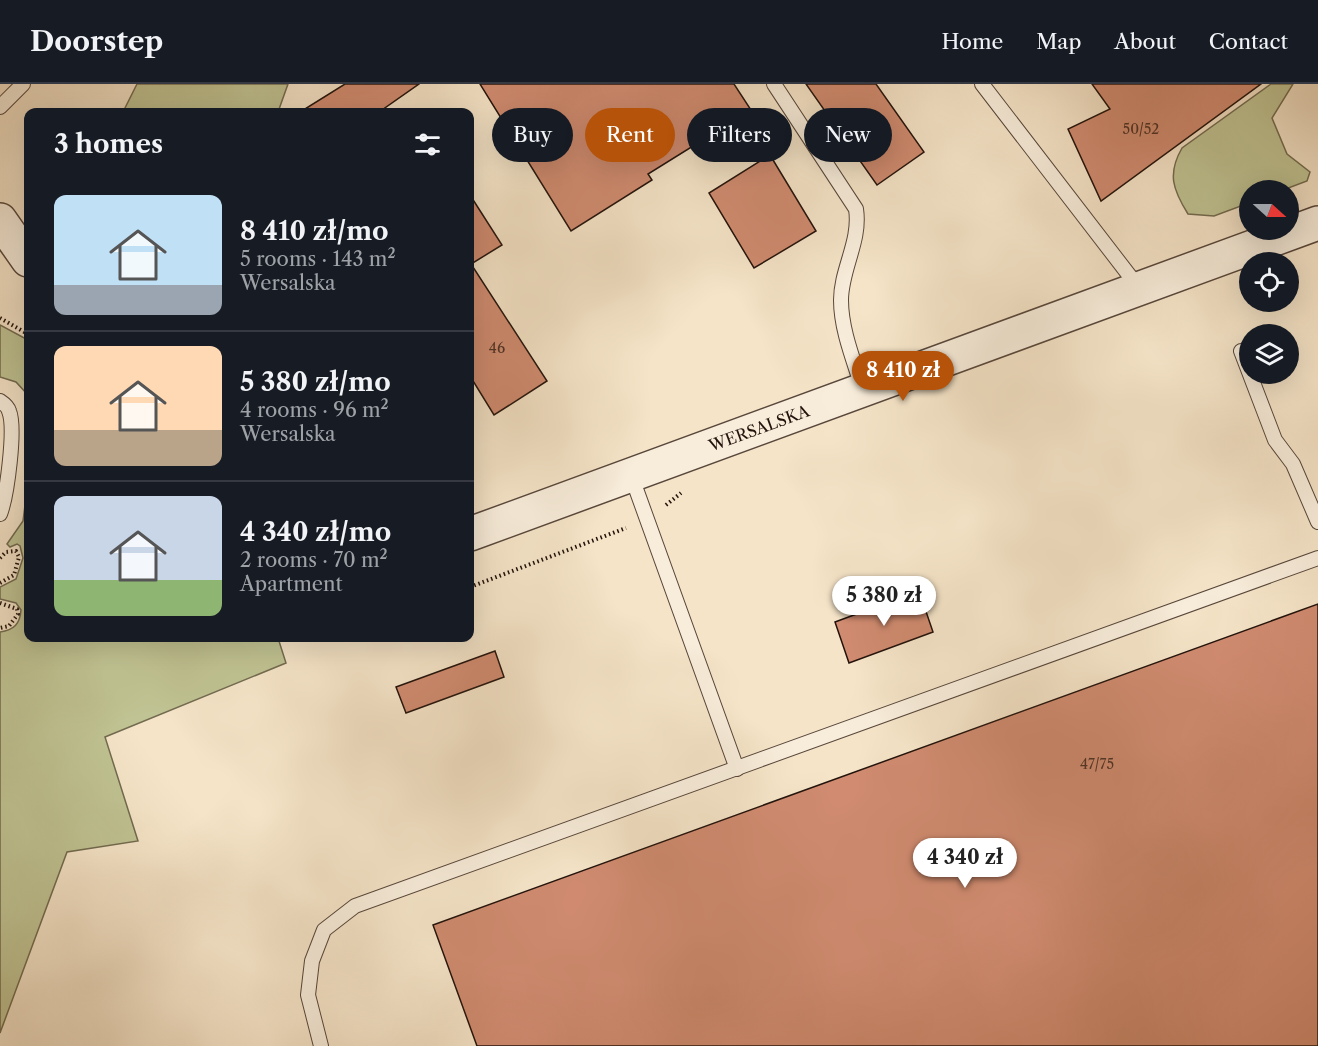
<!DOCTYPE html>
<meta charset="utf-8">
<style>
:root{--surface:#171b24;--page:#20242c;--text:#f1f3f6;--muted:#9ea1a6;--line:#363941;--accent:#b45309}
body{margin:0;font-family:"Libre Caslon Text",serif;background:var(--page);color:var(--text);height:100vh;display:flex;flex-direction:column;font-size:22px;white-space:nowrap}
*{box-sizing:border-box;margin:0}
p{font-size:20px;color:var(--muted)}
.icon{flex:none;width:33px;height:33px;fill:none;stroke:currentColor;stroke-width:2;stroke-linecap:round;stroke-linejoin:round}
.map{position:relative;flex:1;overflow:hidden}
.details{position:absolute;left:24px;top:24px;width:450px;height:534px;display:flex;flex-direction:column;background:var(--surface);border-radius:12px;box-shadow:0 6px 24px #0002}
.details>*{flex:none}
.guide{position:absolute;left:492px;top:24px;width:570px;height:54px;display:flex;gap:12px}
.needle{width:39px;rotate:111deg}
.buttons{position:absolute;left:1239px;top:96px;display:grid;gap:12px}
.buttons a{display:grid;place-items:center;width:60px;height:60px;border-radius:50%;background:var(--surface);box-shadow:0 6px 24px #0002;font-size:30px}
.price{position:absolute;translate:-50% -51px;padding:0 14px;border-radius:21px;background:#fff;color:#222;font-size:20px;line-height:39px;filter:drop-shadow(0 2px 3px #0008)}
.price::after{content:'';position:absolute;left:50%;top:36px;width:18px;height:14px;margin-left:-9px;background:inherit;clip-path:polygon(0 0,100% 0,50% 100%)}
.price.current{background:var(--accent);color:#fff}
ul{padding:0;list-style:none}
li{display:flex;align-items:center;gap:18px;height:150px;padding:0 30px}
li+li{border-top:2px solid var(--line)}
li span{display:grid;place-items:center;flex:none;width:168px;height:120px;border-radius:12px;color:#555}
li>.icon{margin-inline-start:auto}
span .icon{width:72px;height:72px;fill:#fffc;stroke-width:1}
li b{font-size:26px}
h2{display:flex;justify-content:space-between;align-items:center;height:72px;padding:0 30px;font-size:26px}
.tag{padding:0 21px;border-radius:27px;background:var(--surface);box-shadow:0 6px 24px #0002;font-size:21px;line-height:54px}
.tag.current{background:var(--accent);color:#fff}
header{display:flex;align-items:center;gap:36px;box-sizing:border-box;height:84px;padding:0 30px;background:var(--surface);border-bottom:2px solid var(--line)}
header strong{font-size:28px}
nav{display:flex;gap:33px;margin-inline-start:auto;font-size:21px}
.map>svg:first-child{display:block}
.green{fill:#c0c393;stroke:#726b50;stroke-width:1.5}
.building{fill:#d08b70;stroke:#23130c;stroke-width:1.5}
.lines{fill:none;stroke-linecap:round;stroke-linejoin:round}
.service-casing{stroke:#58473b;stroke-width:16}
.tertiary-casing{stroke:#58473b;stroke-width:36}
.path{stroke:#23130c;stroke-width:4;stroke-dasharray:1.5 3;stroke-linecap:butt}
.service{stroke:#f8eddb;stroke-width:14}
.tertiary{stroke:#f8eddb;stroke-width:33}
.labels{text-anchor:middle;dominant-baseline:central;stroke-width:6;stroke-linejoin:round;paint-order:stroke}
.number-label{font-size:14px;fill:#4e3125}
.street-label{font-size:16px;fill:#23130c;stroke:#f8eddb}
</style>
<header>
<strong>Doorstep</strong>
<nav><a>Home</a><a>Map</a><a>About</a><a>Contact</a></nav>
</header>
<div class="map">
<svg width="1318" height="962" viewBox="0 0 1318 962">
<rect width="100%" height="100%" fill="#f5e4c8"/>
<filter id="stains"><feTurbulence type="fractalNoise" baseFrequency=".00333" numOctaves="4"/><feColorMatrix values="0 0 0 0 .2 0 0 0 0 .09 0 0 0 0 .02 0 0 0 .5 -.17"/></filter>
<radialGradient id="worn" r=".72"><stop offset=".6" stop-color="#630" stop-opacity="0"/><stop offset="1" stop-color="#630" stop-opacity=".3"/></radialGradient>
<!-- green -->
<g class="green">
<path d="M137,0h151l-10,28h-155z"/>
<path d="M1271,0h22l-21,34 15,36 23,18 -3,9 -24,9h-33l-1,13 -35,13 -26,-2c-15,-24 -21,-40 -6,-66z"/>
<path d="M0,241l28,15v55l-12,-13 -16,-5z"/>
<path d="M28,398v156h250l8,25 -181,74 33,104 -71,11 -67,181v-401c14,-2 20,-8 21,-22l-5,-7 -16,-4v-12l16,-8 7,-21 -3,-12 -3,-2 -7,3 -3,-3 16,-23z"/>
</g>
<!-- building -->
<g class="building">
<path d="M345,0h74l-40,28h-79z"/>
<path d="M480,0h254l17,26 -103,64 4,6 -81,51z"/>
<path d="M806,0h70l48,68 -47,33z"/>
<path d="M1092,0h169l-160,117 -33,-72 42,-20z"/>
<path d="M770,71l46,76 -62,37 -45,-75z"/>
<path d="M470,111l32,50 -31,19 76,117 -53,34 -24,-39z"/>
<path d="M919,507l14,41 -84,31 -14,-41z"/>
<path d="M1318,520v442h-841l-44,-121z"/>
<path d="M495,567l9,26 -98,36 -10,-26z"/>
</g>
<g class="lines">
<defs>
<g id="service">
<path d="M774,0l82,125c5,32 -15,60 -15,91 0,30 13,61 22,90"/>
<path d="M982,0l157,204"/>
<path d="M0,23l23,-23"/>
<path d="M1241,267l34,89 18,24 25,58"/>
<path d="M0,317c3,2 8,6 9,10 7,17 -2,85 -9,103"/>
<path d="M631,391l106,294"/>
<path d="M321,962l-13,-51 4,-34 12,-31 31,-24 963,-348"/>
</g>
<g id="tertiary">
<path d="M0,136l28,40"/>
<path d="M470,450l848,-311"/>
</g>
</defs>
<!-- service casing -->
<use href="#service" class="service-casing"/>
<!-- tertiary casing -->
<use href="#tertiary" class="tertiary-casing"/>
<!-- path -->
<g class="path">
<path d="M0,234l28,16"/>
<path d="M666,421l15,-12"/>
<path d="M0,474l6,-6 10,-1 3,6 -5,18 -14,8"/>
<path d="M470,503l156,-59"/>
<path d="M0,519l17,6 1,5 -9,12 -9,2"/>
</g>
<!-- service -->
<use href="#service" class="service"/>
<!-- tertiary -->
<use href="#tertiary" class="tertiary"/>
</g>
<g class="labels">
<!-- number labels -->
<g class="number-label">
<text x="1141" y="45">50/52</text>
<text x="497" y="264">46</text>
<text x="1097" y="680">47/75</text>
</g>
<!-- street labels -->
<g class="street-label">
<text transform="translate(759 344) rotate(-20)">WERSALSKA</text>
</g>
</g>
<rect width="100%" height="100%" filter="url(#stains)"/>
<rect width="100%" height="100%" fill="url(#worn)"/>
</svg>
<div class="buttons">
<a><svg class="needle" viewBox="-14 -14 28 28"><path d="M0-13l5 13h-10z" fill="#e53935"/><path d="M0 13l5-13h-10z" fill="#9ea1a6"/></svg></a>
<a><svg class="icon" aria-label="locate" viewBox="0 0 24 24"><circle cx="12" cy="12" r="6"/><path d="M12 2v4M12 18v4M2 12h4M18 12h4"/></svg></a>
<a><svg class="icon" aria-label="layers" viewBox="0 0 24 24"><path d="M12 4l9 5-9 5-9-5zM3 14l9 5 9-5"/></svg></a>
</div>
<b class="price current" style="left:903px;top:318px">8 410 zł</b>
<b class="price" style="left:884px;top:543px">5 380 zł</b>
<b class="price" style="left:965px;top:805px">4 340 zł</b>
<div class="guide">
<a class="tag">Buy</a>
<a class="tag current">Rent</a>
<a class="tag">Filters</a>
<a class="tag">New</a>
</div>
<section class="details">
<h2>3 homes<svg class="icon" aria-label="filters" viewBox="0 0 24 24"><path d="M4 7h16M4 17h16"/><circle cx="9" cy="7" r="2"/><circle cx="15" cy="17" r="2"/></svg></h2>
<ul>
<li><span style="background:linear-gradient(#bfe0f5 75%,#9aa5b1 0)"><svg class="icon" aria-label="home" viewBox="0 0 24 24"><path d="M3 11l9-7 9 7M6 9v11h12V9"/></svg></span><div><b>8 410 zł/mo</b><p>5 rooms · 143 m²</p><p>Wersalska</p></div></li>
<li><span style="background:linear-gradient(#ffd9b3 70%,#b9a48a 0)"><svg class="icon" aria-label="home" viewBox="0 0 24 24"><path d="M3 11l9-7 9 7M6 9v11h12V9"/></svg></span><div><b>5 380 zł/mo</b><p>4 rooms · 96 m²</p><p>Wersalska</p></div></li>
<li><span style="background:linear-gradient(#c9d6e8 70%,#8fb573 0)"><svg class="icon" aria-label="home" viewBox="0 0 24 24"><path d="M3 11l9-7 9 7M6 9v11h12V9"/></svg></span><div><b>4 340 zł/mo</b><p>2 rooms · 70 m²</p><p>Apartment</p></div></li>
</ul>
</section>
</div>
